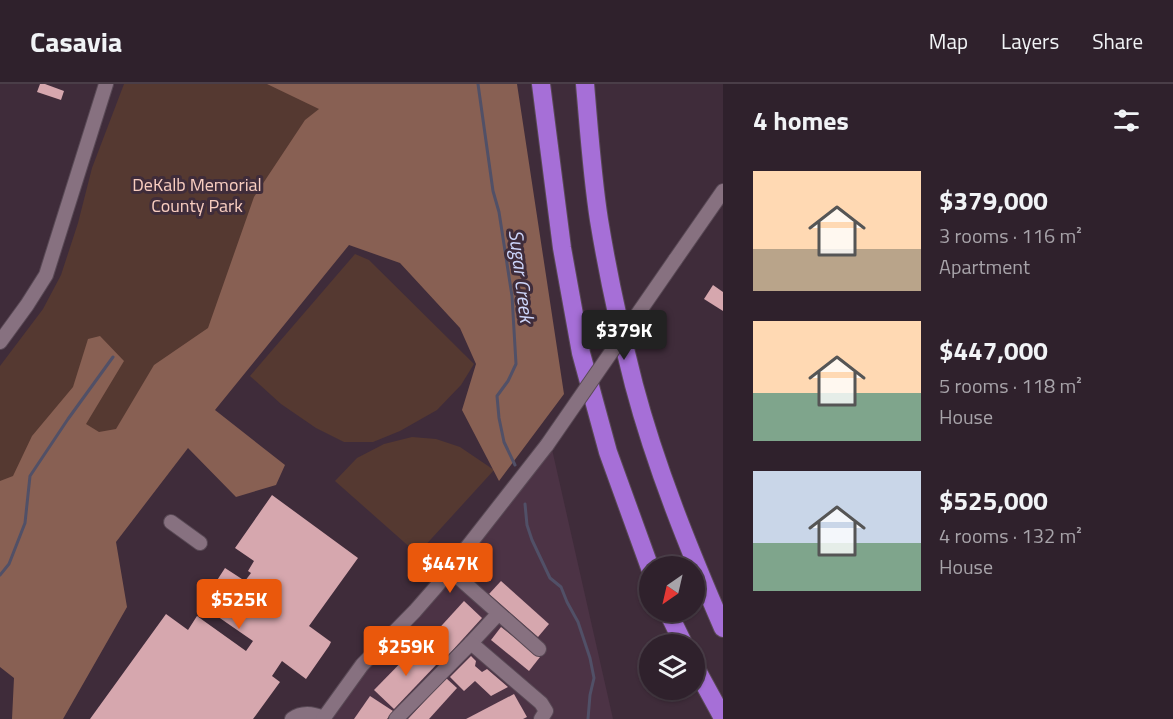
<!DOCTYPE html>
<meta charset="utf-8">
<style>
:root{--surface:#2f212c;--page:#372934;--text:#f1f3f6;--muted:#a7a3a9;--line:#4a3e48;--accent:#ea580c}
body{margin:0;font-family:"Titillium Web",sans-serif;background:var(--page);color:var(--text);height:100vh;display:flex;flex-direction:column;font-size:22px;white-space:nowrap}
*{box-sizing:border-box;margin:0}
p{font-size:20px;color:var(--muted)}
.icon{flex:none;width:33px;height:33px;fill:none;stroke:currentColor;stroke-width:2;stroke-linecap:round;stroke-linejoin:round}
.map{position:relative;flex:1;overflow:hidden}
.drawer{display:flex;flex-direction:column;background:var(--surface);width:450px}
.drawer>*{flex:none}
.needle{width:39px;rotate:214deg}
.fabs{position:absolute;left:639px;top:472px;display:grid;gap:12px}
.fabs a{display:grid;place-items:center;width:66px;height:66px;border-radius:50%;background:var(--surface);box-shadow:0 2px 4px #0004,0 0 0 2px var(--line);font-size:30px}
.price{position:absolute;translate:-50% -51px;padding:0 14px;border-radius:6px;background:var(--accent);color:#fff;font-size:20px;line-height:39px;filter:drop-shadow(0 2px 3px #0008)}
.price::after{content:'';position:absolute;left:50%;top:36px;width:18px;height:14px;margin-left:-9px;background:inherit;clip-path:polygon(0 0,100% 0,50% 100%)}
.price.current{background:#222;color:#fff}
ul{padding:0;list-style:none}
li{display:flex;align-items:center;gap:18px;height:150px;padding:0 30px}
li span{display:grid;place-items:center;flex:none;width:168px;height:120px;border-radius:0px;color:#555}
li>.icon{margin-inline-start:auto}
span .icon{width:72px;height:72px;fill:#fffc;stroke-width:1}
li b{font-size:26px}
h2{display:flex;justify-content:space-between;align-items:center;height:72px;padding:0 30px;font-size:26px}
header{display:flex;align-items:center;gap:36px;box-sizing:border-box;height:84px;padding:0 30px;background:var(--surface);border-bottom:2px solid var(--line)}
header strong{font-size:28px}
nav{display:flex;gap:33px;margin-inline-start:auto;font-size:21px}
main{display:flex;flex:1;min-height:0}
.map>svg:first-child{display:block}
.built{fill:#4c3345}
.green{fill:#553931}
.forest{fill:#886053}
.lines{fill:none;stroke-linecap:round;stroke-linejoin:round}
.stream{stroke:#515067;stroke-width:3}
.building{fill:#d6a7ae}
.minor-casing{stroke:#594955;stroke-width:16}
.highway-casing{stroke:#594955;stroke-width:20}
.minor{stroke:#877180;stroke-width:14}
.highway{stroke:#a66fd7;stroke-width:18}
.minor-bridge-casing{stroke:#594955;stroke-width:16;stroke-linecap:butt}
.minor-bridge{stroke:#877180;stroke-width:14}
.labels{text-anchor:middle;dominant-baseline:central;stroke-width:6;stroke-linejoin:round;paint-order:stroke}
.park-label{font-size:18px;fill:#f8cdc0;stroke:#3f2c3a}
.water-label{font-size:20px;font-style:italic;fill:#cdd5fa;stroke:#3f2c3a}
</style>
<header>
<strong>Casavia</strong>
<nav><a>Map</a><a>Layers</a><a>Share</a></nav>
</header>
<main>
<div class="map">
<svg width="723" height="635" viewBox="0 0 723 635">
<rect width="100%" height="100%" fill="#3f2c3a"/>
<!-- built -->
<path class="built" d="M549,352l64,283h-287z"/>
<!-- green -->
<g class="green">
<path d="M124,0h358l-129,73 -274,426 -79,-54v-163l43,-57 18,-34 17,-52 14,-55z"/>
<path d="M355,170l14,6 105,104 -13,21 -24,25 -37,21 -27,11h-29l-28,-14 -35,-24 -31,-28z"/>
<path d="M412,353l24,2 24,8 34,23 -72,79 -9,1 -78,-69 22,-23 27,-14z"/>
</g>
<!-- forest -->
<path class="forest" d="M267,0h250l47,310 -65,87 -37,-71 14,-46 -16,-36 -60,-65 -51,-18 -134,165 70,55 -9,20 -40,12 -48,-49 -72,94 11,65 -64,112h-51l2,-41 -14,-11v-186l13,-5 19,-40 41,-49 15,-48 12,-3 24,25 -38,63 13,8 17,-3 38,-64 54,-37 46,-131 51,-77 14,-11z"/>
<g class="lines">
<!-- stream -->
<g class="stream">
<path d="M478,0l15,107 6,21 13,84 4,68 -8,17 -11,15 2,22 5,24 11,23"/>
<path d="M525,420l2,21 5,15 18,38 11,9 6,15 11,20 12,36 4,20 -4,17 -2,24"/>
<path d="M0,491l9,-11 16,-41 5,-47 38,-57 45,-62"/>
</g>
</g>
<!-- building -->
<g class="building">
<path d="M40,0h5l19,7 -3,9 -24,-8z"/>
<path d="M713,201l10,7v19l-19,-12z"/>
<path d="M272,411l86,63 -49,68 22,16 -2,4 -23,33 -24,-18 -10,15 8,6 -27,37h-163l76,-105 22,16 9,-14 49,35 7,-10 -52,-36 24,-37 20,13 6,-8 -3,-2 6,-10 -19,-13z"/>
<path d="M501,497l48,43 -11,13 -49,-43z"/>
<path d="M464,517l18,17 -41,45 -18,-17z"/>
<path d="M501,543l39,30 -11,14 -38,-31z"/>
<path d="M418,561l19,19 -43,45 -20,-19z"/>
<path d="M471,572l5,5 -1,5 7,6 5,-3 21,18 -17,9 -16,-15 -11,10 -14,-14z"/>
<path d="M446,594l11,10 -28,31h-21z"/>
<path d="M514,610l13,23 -4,2h-57z"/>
<path d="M370,612l23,15 -6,8h-33z"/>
</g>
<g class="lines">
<defs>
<g id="minor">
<path d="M675,176l48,-69"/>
<path d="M0,258l27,-37 19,-30 60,-191"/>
<path d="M171,438l29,21"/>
<path d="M450,486l89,79"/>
<path d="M471,559l27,-29"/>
<path d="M292,635c10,-7 20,-6 31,-1"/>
<path d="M323,635l39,-54 53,-54 21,-24 111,-142"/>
<path d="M396,635l75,-76 70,60 5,8 -5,8"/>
</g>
<g id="highway">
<path d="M541,0l21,164 19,105 27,99 42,116"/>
<path d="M585,0c4,45 7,91 14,136 9,55 21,110 35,165 22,83 55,164 89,243"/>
<path d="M668,528l16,33"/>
<path d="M694,581l29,53"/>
</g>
</defs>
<!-- minor casing -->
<use href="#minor" class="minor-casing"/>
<!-- highway casing -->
<use href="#highway" class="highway-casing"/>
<!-- minor -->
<use href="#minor" class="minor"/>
<!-- highway -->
<use href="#highway" class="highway"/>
<defs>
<path id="minor-bridge" d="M547,361l128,-185"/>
</defs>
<!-- minor-bridge casing -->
<use href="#minor-bridge" class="minor-bridge-casing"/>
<!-- minor-bridge -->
<use href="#minor-bridge" class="minor-bridge"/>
</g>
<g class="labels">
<!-- park labels -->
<g class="park-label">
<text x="197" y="100">DeKalb Memorial<tspan x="197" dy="21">County Park</tspan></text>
</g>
<!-- water labels -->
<g class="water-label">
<text transform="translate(522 192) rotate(83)">Sugar Creek</text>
</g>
</g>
</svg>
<div class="fabs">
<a><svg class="needle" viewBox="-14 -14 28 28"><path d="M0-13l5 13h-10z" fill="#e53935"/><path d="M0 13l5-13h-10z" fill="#a7a3a9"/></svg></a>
<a><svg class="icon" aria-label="layers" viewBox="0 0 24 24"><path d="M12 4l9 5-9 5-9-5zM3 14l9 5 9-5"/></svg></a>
</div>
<b class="price current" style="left:624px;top:277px">$379K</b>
<b class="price" style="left:450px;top:510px">$447K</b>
<b class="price" style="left:239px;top:546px">$525K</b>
<b class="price" style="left:406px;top:593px">$259K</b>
</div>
<section class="drawer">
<h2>4 homes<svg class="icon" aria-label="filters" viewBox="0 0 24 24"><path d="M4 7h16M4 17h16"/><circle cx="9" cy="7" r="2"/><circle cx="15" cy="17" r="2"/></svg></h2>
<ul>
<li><span style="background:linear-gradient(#ffd9b3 65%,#b9a48a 0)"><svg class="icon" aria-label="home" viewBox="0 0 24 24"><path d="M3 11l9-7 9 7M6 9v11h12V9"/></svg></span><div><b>$379,000</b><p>3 rooms · 116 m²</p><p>Apartment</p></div></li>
<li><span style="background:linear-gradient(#ffd9b3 60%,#7fa58c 0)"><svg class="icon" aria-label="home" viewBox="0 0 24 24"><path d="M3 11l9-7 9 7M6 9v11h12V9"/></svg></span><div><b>$447,000</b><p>5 rooms · 118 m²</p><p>House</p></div></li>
<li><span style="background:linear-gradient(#c9d6e8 60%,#7fa58c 0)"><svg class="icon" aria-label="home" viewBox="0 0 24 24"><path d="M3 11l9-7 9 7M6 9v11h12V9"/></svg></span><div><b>$525,000</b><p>4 rooms · 132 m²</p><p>House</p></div></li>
</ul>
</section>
</main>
